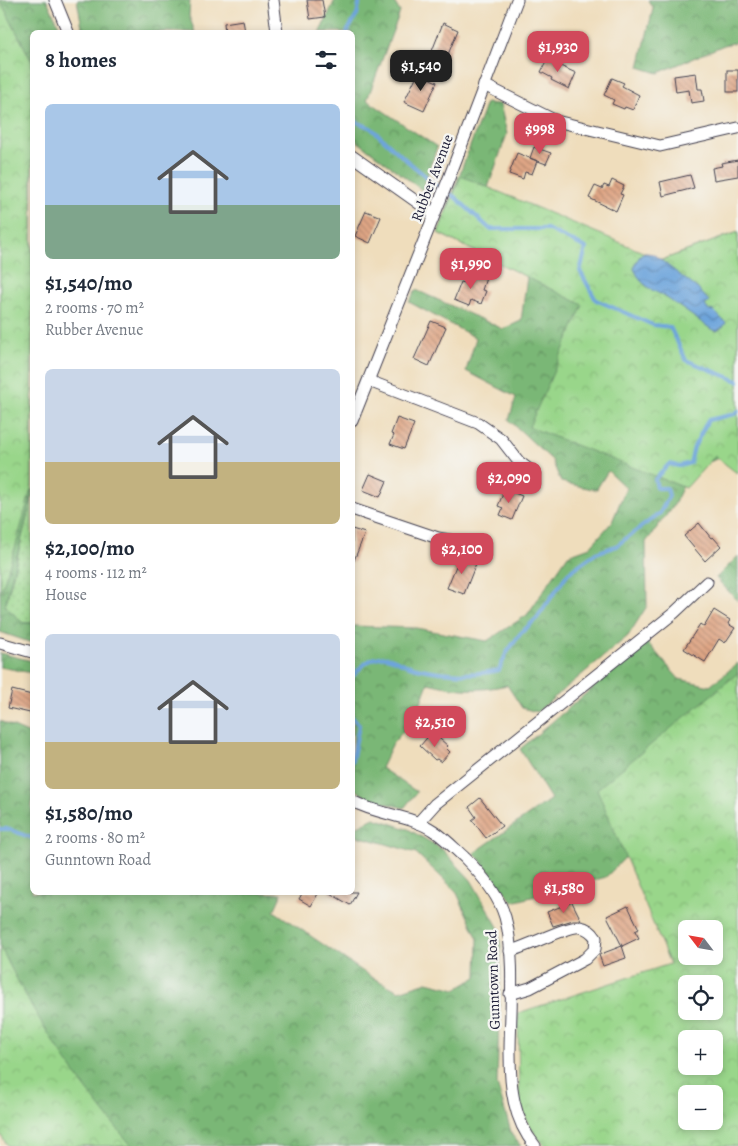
<!DOCTYPE html>
<meta charset="utf-8">
<style>
:root{--surface:#fff;--page:#f6f6f7;--text:#1f2937;--muted:#747a83;--accent:#d1495b}
body{margin:0;font-family:Alegreya,serif;background:var(--page);color:var(--text);height:100vh;display:flex;flex-direction:column;font-size:19px;white-space:nowrap}
*{box-sizing:border-box;margin:0}
p{font-size:16px;color:var(--muted)}
.icon{flex:none;width:28px;height:28px;fill:none;stroke:currentColor;stroke-width:2;stroke-linecap:round;stroke-linejoin:round}
.map{position:relative;flex:1;overflow:hidden}
.side{position:absolute;left:30px;top:30px;width:325px;height:865px;display:flex;flex-direction:column;background:var(--surface);border-radius:8px;box-shadow:0 2px 8px #0003}
.side>*{flex:none}
.needle{width:32px;rotate:301deg}
.tools{position:absolute;left:678px;top:920px;display:grid;gap:10px}
.tools a{display:grid;place-items:center;width:45px;height:45px;border-radius:8px;background:var(--surface);box-shadow:0 2px 8px #0003;font-size:25px}
.price{position:absolute;translate:-50% -42px;padding:0 11px;border-radius:10px;background:var(--accent);color:#fff;font-size:16px;line-height:32px;filter:drop-shadow(0 1px 2px #0008)}
.price::after{content:'';position:absolute;left:50%;top:30px;width:15px;height:11px;margin-left:-8px;background:inherit;clip-path:polygon(0 0,100% 0,50% 100%)}
.price.current{background:#222;color:#fff}
ul{padding:0;list-style:none}
li{display:grid;align-content:center;gap:10px;height:265px;padding:0 15px}
li span{display:grid;place-items:center;height:155px;border-radius:8px;color:#555}
li>.icon{margin-inline-start:auto}
span .icon{width:90px;height:90px;fill:#fffc;stroke-width:1}
li b{font-size:21px}
h2{display:flex;justify-content:space-between;align-items:center;height:60px;padding:0 15px;font-size:21px}
.map>svg:first-child{display:block}
.grass{fill:url(#grass-dots);stroke:#5e7c62}
.forest{fill:url(#forest-crowns);stroke:#4e6c58}
.park{fill:url(#park-crowns);stroke:#5e7c62;fill-rule:evenodd}
.water{fill:url(#water-waves);stroke:#48638b}
.lines{fill:none;stroke-linecap:round;stroke-linejoin:round}
.stream{stroke:#6da4db;stroke-width:4}
.building{fill:url(#building-back-hatch)}
.minor-casing{stroke:#413e4e;stroke-width:13}
.minor{stroke:#fff;stroke-width:11}
.labels{text-anchor:middle;dominant-baseline:central;stroke-width:4.5;stroke-linejoin:round;paint-order:stroke}
.street-label{font-size:15px;fill:#22223b;stroke:#f6f6f2}
</style>
<div class="map">
<svg width="738" height="1146" viewBox="0 0 738 1146">
<defs>
<pattern id="grass-dots" width="8" height="8" patternUnits="userSpaceOnUse" patternTransform="scale(1.25)"><rect width="8" height="8" fill="#99d68a"/><path d="M2 2h.1M6 6h.1" fill="none" stroke="#84b778" stroke-width="1.8" stroke-linecap="round"/></pattern>
<pattern id="forest-crowns" width="20" height="18" patternUnits="userSpaceOnUse" patternTransform="scale(1.25)"><rect width="20" height="18" fill="#7ab776"/><path d="M2 6a3 3 0 1 1 6 0M12 15a3 3 0 1 1 6 0" fill="none" stroke="#649462"/></pattern>
<pattern id="park-crowns" width="20" height="18" patternUnits="userSpaceOnUse" patternTransform="scale(1.25)"><rect width="20" height="18" fill="#99d68a"/><path d="M2 6a3 3 0 1 1 6 0M12 15a3 3 0 1 1 6 0" fill="none" stroke="#84b778"/></pattern>
<pattern id="water-waves" width="16" height="10" patternUnits="userSpaceOnUse" patternTransform="scale(1.25)"><rect width="16" height="10" fill="#6da4db"/><path d="M0 5q4-4 8 0t8 0" fill="none" stroke="#5985b3"/></pattern>
<pattern id="building-back-hatch" width="6" height="6" patternUnits="userSpaceOnUse" patternTransform="scale(1.25)"><rect width="6" height="6" fill="#dfa685"/><path d="M-1 5l2 2M0 0l6 6M5-1l2 2" fill="none" stroke="#b4876e"/></pattern>
</defs>
<rect width="100%" height="100%" fill="#f6f6f2"/>
<filter id="ink" filterUnits="userSpaceOnUse"><feTurbulence type="fractalNoise" baseFrequency=".02" numOctaves="2"/><feDisplacementMap in="SourceGraphic" scale="10" xChannelSelector="R" yChannelSelector="G"/><feConvolveMatrix kernelMatrix="1 2 1 2 8 2 1 2 1" color-interpolation-filters="sRGB"/></filter>
<filter id="wash" filterUnits="userSpaceOnUse"><feTurbulence type="fractalNoise" baseFrequency=".0096" numOctaves="4" result="noise"/><feDisplacementMap in="SourceGraphic" scale="20" xChannelSelector="R" yChannelSelector="G"/><feGaussianBlur stdDeviation="1.12" result="paint"/><feColorMatrix in="noise" values="0 0 0 0 0 0 0 0 0 0 0 0 0 0 0 0 0 1.4 0 .05"/><feComposite in="paint" operator="in"/></filter>
<g filter="url(#wash)">
<rect width="100%" height="100%" fill="#efddbc"/>
<!-- grass -->
<path class="grass" d="M32,496v127h-9l-18,-16z"/>
<!-- forest -->
<g class="forest">
<path d="M0,0h47l15,32h-30v464l-27,110 18,17h9v20l-32,-11z"/>
<path d="M77,0h113l-1,16 6,16h-112z"/>
<path d="M335,0h58l7,12 -33,88 70,47 -15,43 -69,-52 -1,-106h-32z"/>
<path d="M648,0h90v42l-14,3 -66,28 -19,-6 14,-58z"/>
<path d="M486,103l14,1 7,30 -22,62 137,66 40,-2 76,-28v217l-48,22 -16,34 -28,37 1,64 -19,30 -91,76 -15,-4 -15,-23c-30,7 -50,5 -79,-2l-13,35 -22,25 -12,25 36,24 -13,16 -35,-9 -16,-11v-162l63,2 71,13 40,-26 41,-60 22,-8 22,-25 14,-34 -18,-17 -12,19 -35,-8 -9,-22 -43,-40 7,-23 -50,-26 10,-33 -67,-36 7,-12 87,39 18,-8 6,-44 -89,-44z"/>
<path d="M738,556v45l-22,-23z"/>
<path d="M647,642l32,37 31,7 28,-23v31l-87,137 -45,46 -93,25 -39,-49 77,-54 -31,-50z"/>
<path d="M0,653l32,8v12l-32,-6z"/>
<path d="M0,721l32,14v157l250,1 -8,18 97,66 28,14 28,-9 29,7 21,-12 1,-38 -22,-48 -40,-38 -33,-10 -26,-7 -1,-9 18,-9 34,11 34,20 29,31 27,47 3,20 -4,137 15,51 9,11h-447l-74,-102z"/>
</g>
<!-- park -->
<g class="park">
<path d="M0,0l32,62v424l-16,59 -16,49z"/>
<path d="M461,176l201,84 76,-28v242l-23,-18 -29,32 -157,-61 54,-122 -145,-72z"/>
<path d="M738,673v473h-193l-15,-18 -11,-28 -1,-87 152,-49 -73,-175zM686,929h28v27h-28zM686,984h28v27h-28zM686,1039h28v27h-28zM686,1094h28v27h-28z"/>
<path d="M0,946c35,73 79,139 132,200h-124l-8,-12z"/>
</g>
<!-- water -->
<path class="water" d="M647,253l6,1 45,35 12,13 -5,3 3,5 6,1 12,12 -2,3 -7,5 -6,-2 -47,-33 -14,-7 -10,-9 -6,-11 1,-5 6,-10z"/>
<g class="lines">
<!-- stream -->
<g class="stream">
<path d="M347,32l10,-17 3,-15"/>
<path d="M352,120l19,8 34,31 31,26 19,12 35,32h57l39,19 -6,23 16,29 57,25 17,2 16,33 52,21"/>
<path d="M352,677c9,-10 15,-18 28,-20 8,-2 19,5 26,8 25,8 67,12 93,5l7,-16 14,-20 17,-16 31,-45 28,-20 20,-7 44,-33 9,-17 -2,-8h-10l-2,-9 14,-15 10,2 11,-3 4,-16 14,-27 27,-6 3,-3"/>
<path d="M352,717l7,8 -7,36"/>
<path d="M0,829h8l24,9"/>
</g>
</g>
<g id="blocks">
<!-- building -->
<g class="building">
<path d="M307,0h15l3,17 -15,2z"/>
<path d="M243,20l2,12h-20l-1,-9z"/>
<path d="M443,23l15,7 -11,27 -5,-2 -2,6 -10,-5z"/>
<path d="M549,56l11,5 -2,4 18,8 -7,16 -18,-9 1,-2 -11,-6z"/>
<rect x="727" y="70" width="11" height="22"/>
<path d="M418,73l19,9 -13,29 -20,-9z"/>
<path d="M696,73l2,16h4l2,12 -13,2 -2,-13 -13,2 -2,-16z"/>
<path d="M612,78l12,5 -2,3 17,9 -6,15 -8,-3 -1,2 -12,-5 2,-4 -10,-5z"/>
<path d="M534,147l17,6 -5,11 -16,-6z"/>
<path d="M517,153l20,8 -5,13 -7,-2 -2,7 -14,-5z"/>
<path d="M738,160v16l-24,4 -2,-12 10,-2 -1,-3z"/>
<path d="M690,175l4,13 -31,8 -3,-14z"/>
<path d="M612,180l12,6 -4,8 3,1 -7,16 -27,-13 6,-12 7,3 2,-4 5,2z"/>
<path d="M366,211l15,6 -11,26 -15,-7z"/>
<path d="M471,272l15,6 -4,12 4,1 -5,13 -10,-4 -2,6 -15,-6 7,-18 6,2z"/>
<path d="M431,321l15,6 -17,39 -15,-7z"/>
<path d="M397,418l17,6 -10,25 -14,-5 4,-9 -3,-1z"/>
<path d="M370,474l17,7 -7,16 -17,-7z"/>
<path d="M505,489l17,7 -10,24 -12,-5 3,-7 -5,-2z"/>
<path d="M699,523l12,15 2,-1 8,9 -16,15 -21,-25z"/>
<path d="M352,529l13,4 -12,30h-1z"/>
<path d="M463,556l14,5 -13,33 -17,-6 9,-22 2,2z"/>
<path d="M714,610l16,10 -2,4 7,4 -10,15 -6,-4 -14,23 -21,-13 16,-25 4,3z"/>
<path d="M12,690l20,5 -2,18 -22,-5z"/>
<path d="M432,732l16,14 -2,2 4,4 -9,10 -4,-3 -2,1 -15,-14z"/>
<path d="M480,798l22,28 -16,12 -14,-18 4,-3 -7,-10z"/>
<path d="M303,892h16l-8,14 -12,-7z"/>
<path d="M328,892h29l-7,13z"/>
<path d="M572,902l9,18h-8l-20,6 -6,-14z"/>
<path d="M628,906l11,23 -4,2 4,7 -17,8 -15,-30z"/>
<path d="M622,946l4,12 -23,8 -4,-11 2,-1z"/>
</g>
</g>
</g>
<g filter="url(#ink)">
<use href="#blocks" fill-opacity="0" stroke="#413e4e" stroke-width="1"/>
<g class="lines">
<defs>
<g id="minor">
<path d="M55,0l13,32"/>
<path d="M273,0l4,32"/>
<path d="M484,85l72,36 104,25 78,-18"/>
<path d="M352,156l82,58"/>
<path d="M369,381l109,42 23,16 18,23 16,12"/>
<path d="M352,421l97,-243 68,-178"/>
<path d="M352,509l86,29 33,6"/>
<path d="M0,643l32,9"/>
<path d="M352,801c26,14 58,14 82,30 12,8 21,18 31,27 16,16 34,38 40,59 11,39 5,96 5,136 0,34 3,66 25,93"/>
<path d="M418,823l17,-19 239,-191 33,-31"/>
<path d="M510,994l20,-6 55,-29 10,-10 1,-11c-4,-6 -9,-10 -16,-11 -11,-2 -53,20 -70,24"/>
</g>
</defs>
<!-- minor casing -->
<use href="#minor" class="minor-casing"/>
<!-- minor -->
<use href="#minor" class="minor"/>
</g>
</g>
<g class="labels">
<!-- street labels -->
<g class="street-label">
<text transform="translate(432 178) rotate(-69)">Rubber Avenue</text>
<text transform="translate(493 980) rotate(-92)">Gunntown Road</text>
</g>
</g>
</svg>
<div class="tools">
<a><svg class="needle" viewBox="-14 -14 28 28"><path d="M0-13l5 13h-10z" fill="#e53935"/><path d="M0 13l5-13h-10z" fill="#747a83"/></svg></a>
<a><svg class="icon" aria-label="locate" viewBox="0 0 24 24"><circle cx="12" cy="12" r="6"/><path d="M12 2v4M12 18v4M2 12h4M18 12h4"/></svg></a>
<a>+</a>
<a>−</a>
</div>
<b class="price" style="left:558px;top:73px">$1,930</b>
<b class="price current" style="left:421px;top:92px">$1,540</b>
<b class="price" style="left:540px;top:155px">$998</b>
<b class="price" style="left:471px;top:290px">$1,990</b>
<b class="price" style="left:509px;top:504px">$2,090</b>
<b class="price" style="left:462px;top:575px">$2,100</b>
<b class="price" style="left:435px;top:748px">$2,510</b>
<b class="price" style="left:564px;top:914px">$1,580</b>
<section class="side">
<h2>8 homes<svg class="icon" aria-label="filters" viewBox="0 0 24 24"><path d="M4 7h16M4 17h16"/><circle cx="9" cy="7" r="2"/><circle cx="15" cy="17" r="2"/></svg></h2>
<ul>
<li><span style="background:linear-gradient(#a9c7e8 65%,#7fa58c 0)"><svg class="icon" aria-label="home" viewBox="0 0 24 24"><path d="M3 11l9-7 9 7M6 9v11h12V9"/></svg></span><div><b>$1,540/mo</b><p>2 rooms · 70 m²</p><p>Rubber Avenue</p></div></li>
<li><span style="background:linear-gradient(#c9d6e8 60%,#c2b280 0)"><svg class="icon" aria-label="home" viewBox="0 0 24 24"><path d="M3 11l9-7 9 7M6 9v11h12V9"/></svg></span><div><b>$2,100/mo</b><p>4 rooms · 112 m²</p><p>House</p></div></li>
<li><span style="background:linear-gradient(#c9d6e8 70%,#c2b280 0)"><svg class="icon" aria-label="home" viewBox="0 0 24 24"><path d="M3 11l9-7 9 7M6 9v11h12V9"/></svg></span><div><b>$1,580/mo</b><p>2 rooms · 80 m²</p><p>Gunntown Road</p></div></li>
</ul>
</section>
</div>
